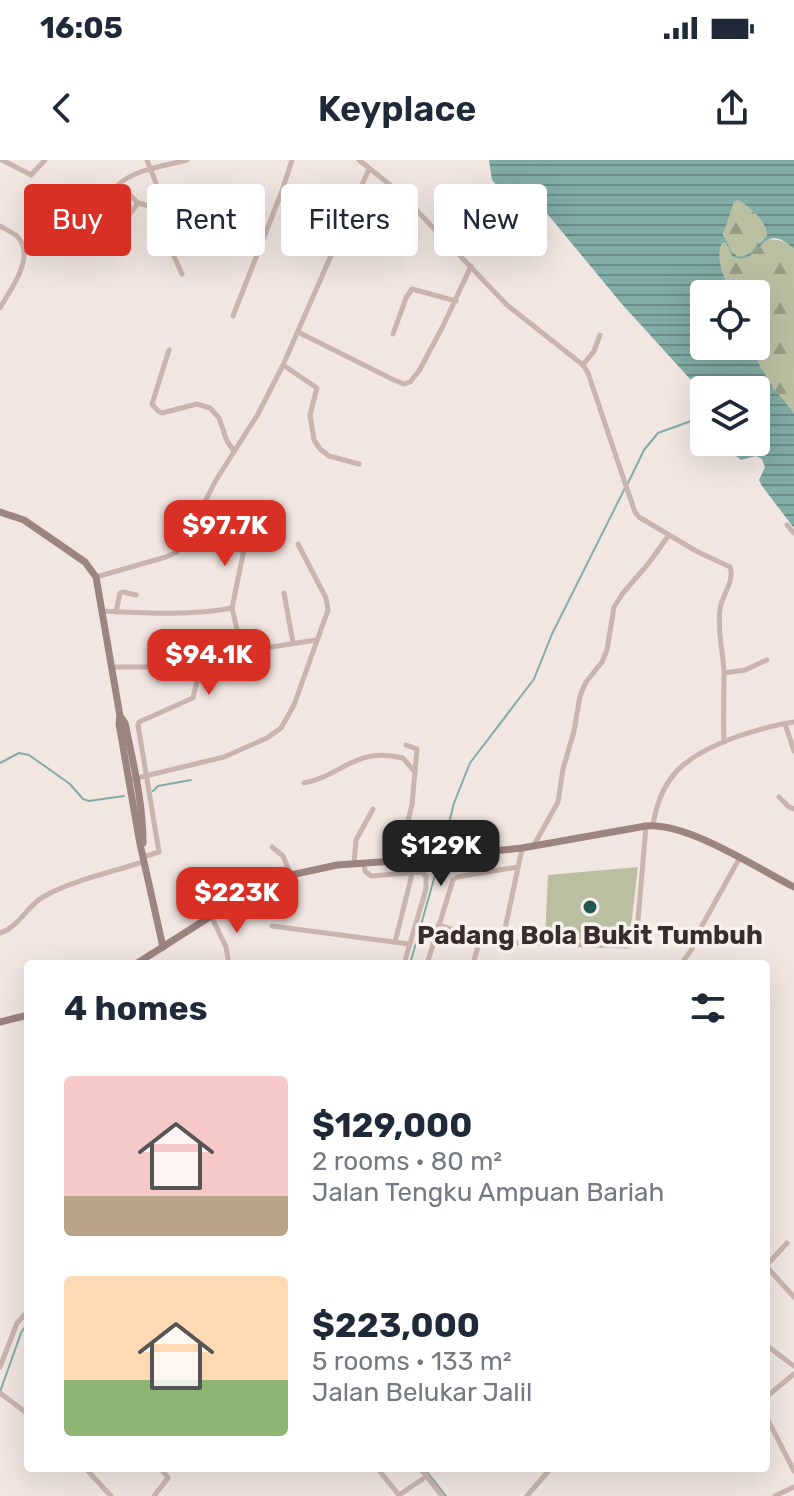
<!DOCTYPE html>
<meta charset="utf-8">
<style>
:root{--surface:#fff;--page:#f6f6f7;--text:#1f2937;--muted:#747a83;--accent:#d93025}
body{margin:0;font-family:Rubik,sans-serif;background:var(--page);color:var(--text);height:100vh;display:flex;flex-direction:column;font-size:30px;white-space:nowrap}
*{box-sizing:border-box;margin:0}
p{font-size:26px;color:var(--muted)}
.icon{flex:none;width:44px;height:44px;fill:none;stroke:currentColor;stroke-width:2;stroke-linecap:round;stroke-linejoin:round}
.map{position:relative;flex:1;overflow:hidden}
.side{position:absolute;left:24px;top:800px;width:746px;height:512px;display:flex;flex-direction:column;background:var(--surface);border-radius:8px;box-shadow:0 8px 32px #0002}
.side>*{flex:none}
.guide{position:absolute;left:24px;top:24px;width:746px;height:72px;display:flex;gap:16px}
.fabs{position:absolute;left:690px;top:120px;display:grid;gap:16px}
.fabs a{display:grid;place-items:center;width:80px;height:80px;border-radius:8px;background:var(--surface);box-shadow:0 8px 32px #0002;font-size:40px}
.price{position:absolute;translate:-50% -68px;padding:0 18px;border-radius:16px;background:var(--accent);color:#fff;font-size:26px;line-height:52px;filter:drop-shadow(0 2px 4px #0008)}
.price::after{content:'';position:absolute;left:50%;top:48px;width:24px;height:18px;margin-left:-12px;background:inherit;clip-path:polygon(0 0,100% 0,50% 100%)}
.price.selected{background:#222;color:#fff}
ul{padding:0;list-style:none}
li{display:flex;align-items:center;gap:24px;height:200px;padding:0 40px}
li span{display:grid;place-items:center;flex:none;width:224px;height:160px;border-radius:8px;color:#555}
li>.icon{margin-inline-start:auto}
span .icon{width:96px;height:96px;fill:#fffc;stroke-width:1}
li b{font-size:34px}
h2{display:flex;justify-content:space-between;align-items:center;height:96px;padding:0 40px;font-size:34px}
.chip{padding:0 28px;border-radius:8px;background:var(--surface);box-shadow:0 8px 32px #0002;font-size:28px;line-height:72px}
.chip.selected{background:var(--accent);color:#fff}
.status{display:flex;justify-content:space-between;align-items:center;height:56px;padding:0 40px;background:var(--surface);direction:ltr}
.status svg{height:22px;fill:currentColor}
header{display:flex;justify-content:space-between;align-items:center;height:104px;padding:0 40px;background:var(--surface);font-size:36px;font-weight:600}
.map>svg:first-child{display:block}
.forest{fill:url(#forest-firs)}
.pitch{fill:#bbbfa2}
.water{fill:url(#water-rules);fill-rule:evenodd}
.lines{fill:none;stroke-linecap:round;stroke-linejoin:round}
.stream{stroke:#82aca6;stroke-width:2}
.street{stroke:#c9b5ae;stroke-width:5}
.secondary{stroke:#9c847f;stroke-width:7}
.poi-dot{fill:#255650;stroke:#f9f1ed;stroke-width:3}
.labels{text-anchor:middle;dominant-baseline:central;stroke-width:7;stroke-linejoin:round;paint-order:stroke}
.poi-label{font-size:26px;font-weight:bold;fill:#382d2b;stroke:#f9f1ed}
</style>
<div class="status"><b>16:05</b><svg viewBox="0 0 49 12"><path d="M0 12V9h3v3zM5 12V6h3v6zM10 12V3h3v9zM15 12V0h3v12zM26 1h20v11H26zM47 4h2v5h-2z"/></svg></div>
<header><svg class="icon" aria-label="back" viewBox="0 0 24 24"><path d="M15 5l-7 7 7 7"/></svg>Keyplace<svg class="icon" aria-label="share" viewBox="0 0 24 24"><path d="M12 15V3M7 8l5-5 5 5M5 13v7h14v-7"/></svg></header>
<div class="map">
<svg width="794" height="1336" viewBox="0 0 794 1336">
<defs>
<pattern id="forest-firs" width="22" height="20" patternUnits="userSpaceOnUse" patternTransform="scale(2)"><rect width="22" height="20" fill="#bbbfa2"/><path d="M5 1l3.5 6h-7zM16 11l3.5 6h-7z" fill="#999c84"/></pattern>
<pattern id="water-rules" width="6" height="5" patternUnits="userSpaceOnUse" patternTransform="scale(2)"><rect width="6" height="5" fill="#82aca6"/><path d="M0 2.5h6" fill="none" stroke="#6b8c87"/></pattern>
</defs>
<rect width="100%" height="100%" fill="#f1e6e1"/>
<!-- forest -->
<path class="forest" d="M738,40c13,8 26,19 29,35l-7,7c12,-5 25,-2 34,7v164c-19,-19 -33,-42 -43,-67h5v-52h-26c-5,-17 -15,-34 -8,-51h4l-3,-13 11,-28z"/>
<!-- pitch -->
<path class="pitch" d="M638,707l-9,75 -84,-3 3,-64z"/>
<!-- water -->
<path class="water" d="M489,0h305v89c-35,-33 -34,22 -62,7l-6,-13h-4c-7,17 3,34 8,51h-26v52h47l10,22 13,21 20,24v115l-32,-42 -3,-6 6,-13 -3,-8 -6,-3 -15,4 -9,-7 -2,-11h26v-52h-52v40l-7,1 -3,-2c-5,-17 2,-32 -3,-49l-70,-77 -81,-98 -3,-3 -14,-1 -12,-8 -13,-6 -6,-7zM738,40c13,8 27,20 29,35 -8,8 -21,30 -34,18 -4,-3 -7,-14 -10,-19l11,-32z"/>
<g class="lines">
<!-- stream -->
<g class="stream">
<path d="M628,323l16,-33 14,-17 33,-12"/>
<path d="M0,603l19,-10 10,2 41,29 13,15 6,2 35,-5"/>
<path d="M153,631l5,-5 33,-6"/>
<path d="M441,695l13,-52 16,-40 64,-84 18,-45 73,-146"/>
<path d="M410,804l29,-103"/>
<path d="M0,1232l21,-59 7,-11"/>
<path d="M424,1308l22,28"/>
</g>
<!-- street -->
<g class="street">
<path d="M2,0l29,15 14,-15"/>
<path d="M147,0l14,36v12l8,10 -4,11 2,12 15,33"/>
<path d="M359,0l40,32 108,113 76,60 5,8 36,107 11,32 4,5 57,34 34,16c5,14 -8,28 -10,42 -3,21 3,42 4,63 0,23 -1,46 0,70"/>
<path d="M119,24l-32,30 -2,7 2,4 33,20"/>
<path d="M138,43l-19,-19c17,-15 46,-18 68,-24"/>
<path d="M127,58l11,-15 23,6"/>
<path d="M0,66c5,3 12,6 17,10 20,20 -7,54 -17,72"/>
<path d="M233,156l49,-125 10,-31"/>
<path d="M298,172l96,48 10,4 6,-2 9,-11 24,-45 28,-60"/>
<path d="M393,174l13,-36 6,-9 44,12"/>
<path d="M169,190l-17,54 6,7 4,2 35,-9 13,4 9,10 8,23 7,10"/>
<path d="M283,205l34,23 -7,27 4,25 6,9 9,7 30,8"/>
<path d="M583,205l11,-14 6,-16"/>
<path d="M787,365l7,8"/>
<path d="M96,417l70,-20 11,-5 6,-7 33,-65 42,-66 25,-49 86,-196"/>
<path d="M284,433l9,50"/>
<path d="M102,451c43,2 87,5 130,-3"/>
<path d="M116,452l4,-19 3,-1 13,3"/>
<path d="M243,495l-11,-47 15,-73"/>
<path d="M111,507h45l43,6"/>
<path d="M724,513l21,-3 22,-10"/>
<path d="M785,564l9,27"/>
<path d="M133,619l91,-22 43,-19 14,-10 13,-23 34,-95 -2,-12 -28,-54"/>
<path d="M304,623c38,-7 51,-37 99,-25l11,13"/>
<path d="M779,637l10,10 5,2"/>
<path d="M653,665c8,-51 34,-69 80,-87 20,-7 39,-13 61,-16"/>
<path d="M534,685l24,-43 5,-33 11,-38 6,-35 6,-14 16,-20 5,-12 7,-43 9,-14 25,-29 21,-29"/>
<path d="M272,687l11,9 8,19"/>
<path d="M143,697l16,-5 -21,-127 1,-3 54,-24 6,-25 3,-3 63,-22 51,-8"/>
<path d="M394,701l11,-29 7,-27 5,-56 -11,-4"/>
<path d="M364,703l1,8 6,5 50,-4 5,4v13l-22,75"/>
<path d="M354,704l2,-24 17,-31"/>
<path d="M211,756l15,31 3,17"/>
<path d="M438,765l54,17 136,4 5,-2 4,-12 9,-106"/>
<path d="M272,766l137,18"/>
<path d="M0,773c19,-6 26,-26 43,-36 27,-16 69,-25 100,-35"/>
<path d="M395,782l16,-64v-5"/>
<path d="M502,783l20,-94"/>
<path d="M427,804l26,-84 4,-3 61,-10"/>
<path d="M473,804l7,-25"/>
<path d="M681,804l11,-15 7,-18 40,-72"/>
<path d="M787,1083l-21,23 28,31"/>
<path d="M766,1185l28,21"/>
<path d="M0,1207l17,-44 11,-12"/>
<path d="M0,1233l28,21"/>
<path d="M766,1237l28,-23"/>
<path d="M766,1256l28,55"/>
<path d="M85,1308l26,28"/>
<path d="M377,1308l22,27 28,-19"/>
<path d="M420,1308l22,28"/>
<path d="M154,1336l14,-18 -7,-10"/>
<path d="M527,1336l24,-28"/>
<path d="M775,1336l19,-9"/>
</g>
<!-- secondary -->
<g class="secondary">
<path d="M0,352l24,8 61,42 11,15 24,139 -1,8 21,120 23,103"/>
<path d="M120,556l5,7c8,39 18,79 18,120"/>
<path d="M136,804l119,-76 36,-13 46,-10 86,-6 99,-11 124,-22c41,-4 111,42 148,61"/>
<path d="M0,862l28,-7"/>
</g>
</g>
<!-- markers -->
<circle class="poi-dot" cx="590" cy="747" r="8"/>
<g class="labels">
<!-- poi labels -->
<g class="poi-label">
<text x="590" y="775">Padang Bola Bukit Tumbuh</text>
</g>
</g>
</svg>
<div class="fabs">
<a><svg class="icon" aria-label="locate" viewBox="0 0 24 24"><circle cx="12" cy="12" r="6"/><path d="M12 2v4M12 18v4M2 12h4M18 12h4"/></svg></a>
<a><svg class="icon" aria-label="layers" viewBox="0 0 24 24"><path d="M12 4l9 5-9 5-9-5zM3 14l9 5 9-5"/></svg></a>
</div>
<b class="price" style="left:225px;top:408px">$97.7K</b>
<b class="price" style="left:209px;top:537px">$94.1K</b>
<b class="price selected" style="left:441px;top:728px">$129K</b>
<b class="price" style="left:237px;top:775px">$223K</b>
<div class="guide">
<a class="chip selected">Buy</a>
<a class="chip">Rent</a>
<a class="chip">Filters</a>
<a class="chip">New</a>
</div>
<section class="side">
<h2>4 homes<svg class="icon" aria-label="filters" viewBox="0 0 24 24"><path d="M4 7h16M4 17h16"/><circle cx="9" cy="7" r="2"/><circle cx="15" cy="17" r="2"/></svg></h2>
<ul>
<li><span style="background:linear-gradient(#f6c9c9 75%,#b9a48a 0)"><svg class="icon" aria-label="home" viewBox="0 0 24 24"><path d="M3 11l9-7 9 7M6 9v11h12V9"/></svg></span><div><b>$129,000</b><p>2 rooms · 80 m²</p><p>Jalan Tengku Ampuan Bariah</p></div></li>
<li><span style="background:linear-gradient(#ffd9b3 65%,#8fb573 0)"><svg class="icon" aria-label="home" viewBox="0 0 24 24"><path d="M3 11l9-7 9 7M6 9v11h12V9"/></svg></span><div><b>$223,000</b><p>5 rooms · 133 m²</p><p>Jalan Belukar Jalil</p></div></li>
</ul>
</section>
</div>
